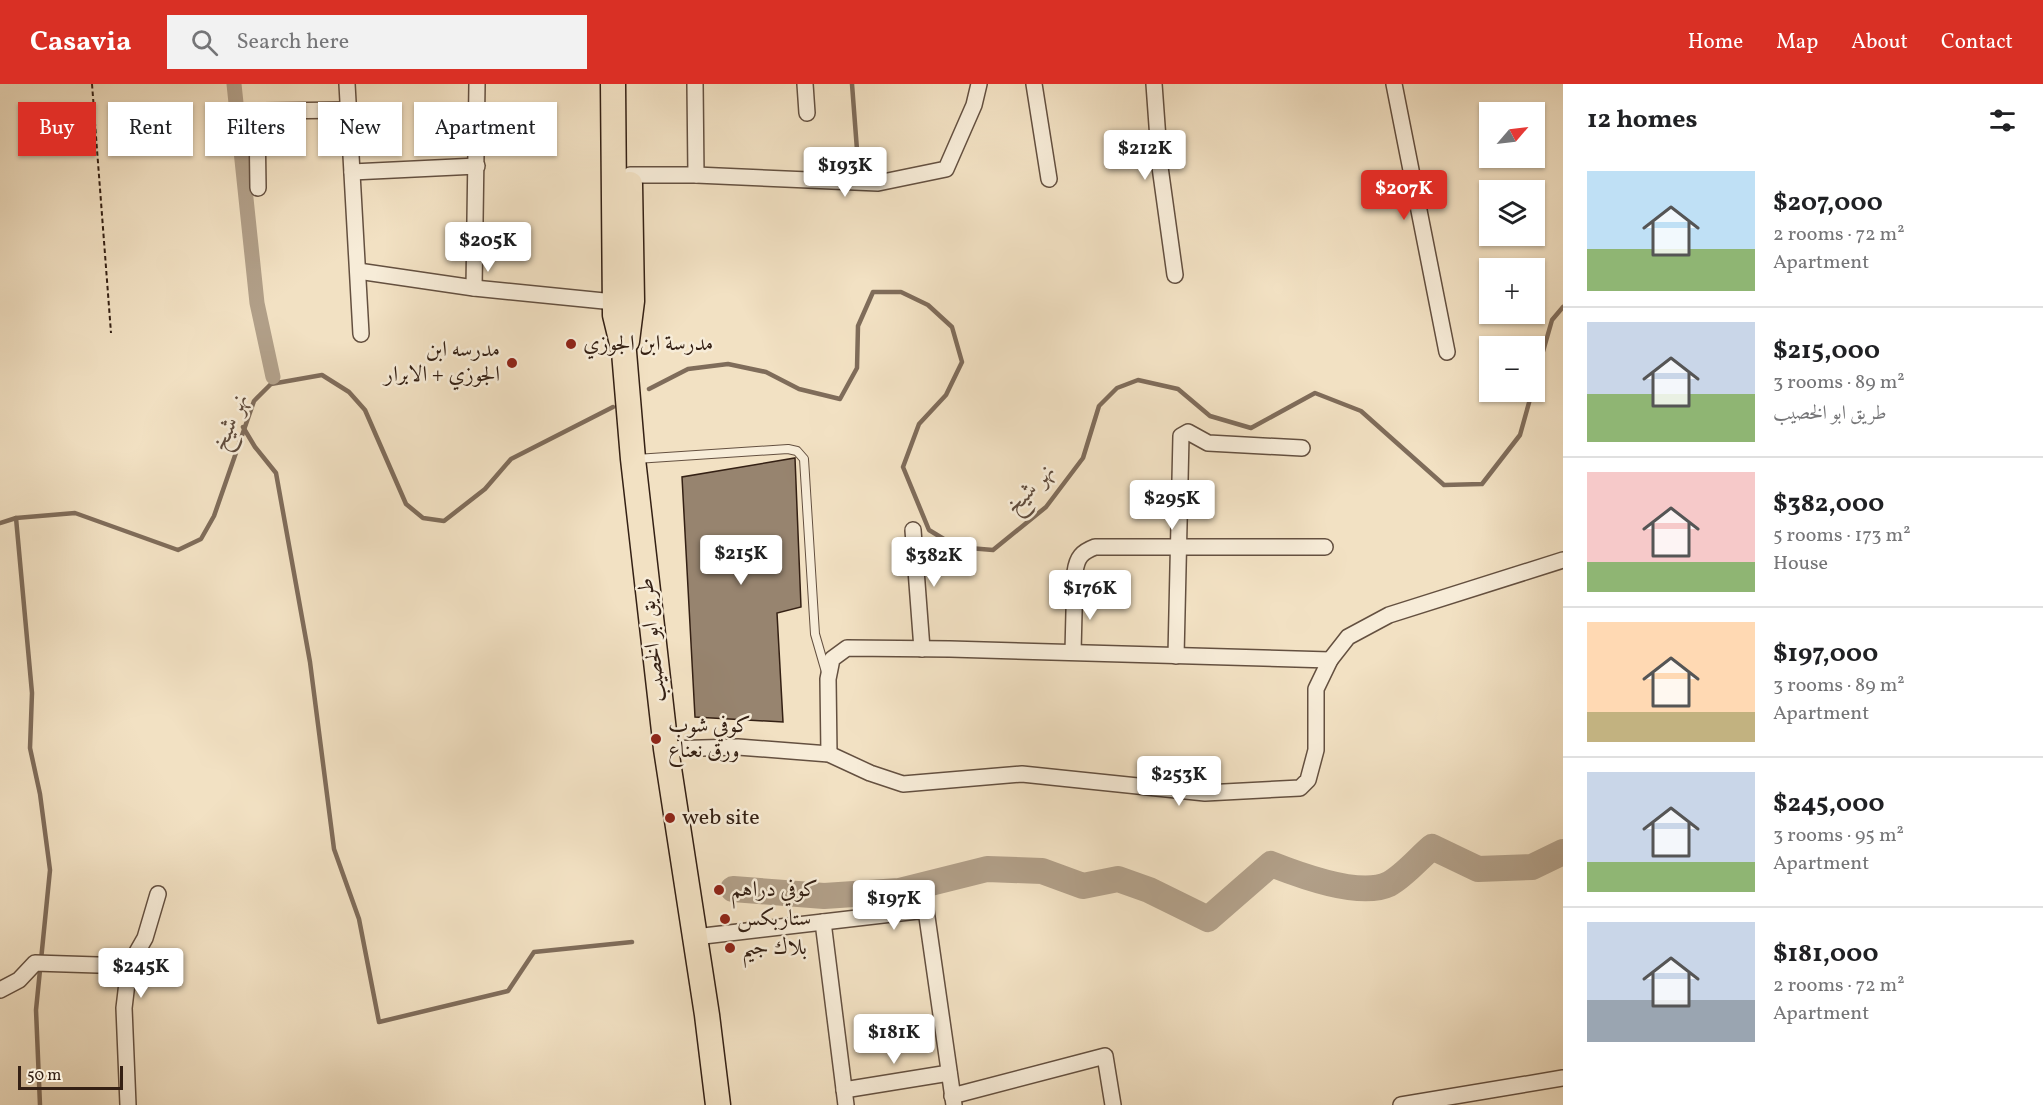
<!DOCTYPE html>
<meta charset="utf-8">
<style>
:root{--surface:#fff;--page:#f2f2f2;--text:#202124;--muted:#757577;--line:#e0e0e0;--accent:#d93025}
body{margin:0;font-family:Vollkorn,Amiri,serif;background:var(--page);color:var(--text);height:100vh;display:flex;flex-direction:column;font-size:22px;white-space:nowrap}
*{box-sizing:border-box;margin:0}
p{font-size:20px;color:var(--muted)}
.icon{flex:none;width:33px;height:33px;fill:none;stroke:currentColor;stroke-width:2;stroke-linecap:round;stroke-linejoin:round}
.map{position:relative;flex:1;overflow:hidden}
.panel{display:flex;flex-direction:column;background:var(--surface);width:480px}
.panel>*{flex:none}
.hud{position:absolute;left:18px;top:18px;width:570px;height:54px;display:flex;gap:12px}
.needle{width:39px;rotate:62deg}
.controls{position:absolute;left:1479px;top:18px;display:grid;gap:12px}
.controls a{display:grid;place-items:center;width:66px;height:66px;border-radius:0px;background:var(--surface);box-shadow:0 2px 4px #0004;font-size:30px}
.scale{position:absolute;left:18px;bottom:15px;width:105px;box-sizing:border-box;padding-left:6px;border:3px solid #342014;border-top:0;font-size:16px;line-height:21px;white-space:nowrap;color:#342014;-webkit-text-stroke:4px #f7ecd8;paint-order:stroke}
.price{position:absolute;translate:-50% -51px;padding:0 14px;border-radius:6px;background:#fff;color:#222;font-size:20px;line-height:39px;filter:drop-shadow(0 2px 3px #0008)}
.price::after{content:'';position:absolute;left:50%;top:36px;width:18px;height:14px;margin-left:-9px;background:inherit;clip-path:polygon(0 0,100% 0,50% 100%)}
.price.selected{background:var(--accent);color:#fff}
ul{padding:0;list-style:none}
li{display:flex;align-items:center;gap:18px;height:150px;padding:0 24px}
li+li{border-top:2px solid var(--line)}
li span{display:grid;place-items:center;flex:none;width:168px;height:120px;border-radius:0px;color:#555}
li>.icon{margin-inline-start:auto}
span .icon{width:72px;height:72px;fill:#fffc;stroke-width:1}
li b{font-size:26px}
h2{display:flex;justify-content:space-between;align-items:center;height:72px;padding:0 24px;font-size:26px}
.pill{padding:0 21px;border-radius:0px;background:var(--surface);box-shadow:0 2px 4px #0004;font-size:21px;line-height:54px}
.pill.selected{background:var(--accent);color:#fff}
header{display:flex;align-items:center;gap:36px;box-sizing:border-box;height:84px;padding:0 30px;background:var(--accent);color:#fff}
header strong{font-size:28px}
nav{display:flex;gap:33px;margin-inline-start:auto;font-size:21px}
.search{width:420px;height:54px;background:var(--page);display:flex;align-items:center;gap:15px;box-sizing:border-box;padding:0 21px;border-radius:0px;color:var(--muted);font-size:22px}
main{display:flex;flex:1;min-height:0}
.map>svg:first-child{display:block}
.lines{fill:none;stroke-linecap:round;stroke-linejoin:round}
.stream{stroke:#7f6c5a;stroke-width:4.5}
.canal{stroke:#b19f88;stroke-width:15}
.river{stroke:#b19f88;stroke-width:26}
.building{fill:#97846f;stroke:#342014;stroke-width:1.5}
.lane-casing{stroke:#645040;stroke-width:10}
.street-casing{stroke:#645040;stroke-width:18}
.primary-casing{stroke:#342014;stroke-width:27}
.path{stroke:#342014;stroke-width:2;stroke-dasharray:4.5 3;stroke-linecap:butt}
.lane{stroke:#f7ecd8;stroke-width:8}
.street{stroke:#f7ecd8;stroke-width:15}
.primary{stroke:#f2e1c3;stroke-width:24}
.poi-dot{fill:#8f2418;stroke:#f7ecd8;stroke-width:2}
.labels{text-anchor:middle;dominant-baseline:central;stroke-width:5;stroke-linejoin:round;paint-order:stroke}
.poi-label{font-size:22px;fill:#342014;stroke:#f7ecd8;text-anchor:start}
.street-label{font-size:22px;fill:#342014;stroke:#f7ecd8}
.water-label{font-size:24px;font-style:italic;fill:#604c3d;stroke:#f7ecd8}
</style>
<header>
<strong>Casavia</strong>
<div class="search"><svg class="icon" aria-label="search" viewBox="0 0 24 24"><circle cx="10" cy="10" r="6"/><path d="M15 15l6 6"/></svg>Search here</div>
<nav><a>Home</a><a>Map</a><a>About</a><a>Contact</a></nav>
</header>
<main>
<div class="map">
<svg width="1563" height="1021" viewBox="0 0 1563 1021">
<rect width="100%" height="100%" fill="#f2e1c3"/>
<filter id="stains"><feTurbulence type="fractalNoise" baseFrequency=".00333" numOctaves="4"/><feColorMatrix values="0 0 0 0 .2 0 0 0 0 .09 0 0 0 0 .02 0 0 0 .5 -.17"/></filter>
<radialGradient id="worn" r=".72"><stop offset=".6" stop-color="#630" stop-opacity="0"/><stop offset="1" stop-color="#630" stop-opacity=".3"/></radialGradient>
<g class="lines">
<!-- stream -->
<g class="stream">
<path d="M852,0l6,79"/>
<path d="M1534,299l18,-63 11,-13"/>
<path d="M649,305l39,-20 40,-5 38,8 33,17 41,10 17,-31 1,-42 15,-34h28l27,13 24,22 10,35 -16,33 -27,29 -16,43 26,63 28,17 36,3 53,-43 37,-49 16,-52 18,-18 21,-8 40,9 32,27 41,12 64,-35 46,18 83,74 38,-1 38,-49 12,-43"/>
<path d="M243,343l12,20 21,26 34,189 24,187 25,70 20,103 129,-31 26,-39 98,-10"/>
<path d="M16,434l16,175 -2,55 10,46 10,76 -14,140 4,95"/>
<path d="M0,439l16,-5 59,-5 103,37 23,-11 13,-23 40,-115 17,-17 51,-9 27,17 16,18 41,94 17,14 21,3 41,-32 26,-30 102,-52"/>
</g>
<!-- canal -->
<path class="canal" d="M234,0l23,219 16,74"/>
<!-- river -->
<path class="river" d="M733,805l91,7 75,-5 88,-22 55,2 41,15 35,-7 31,11 59,29 63,-55c28,11 89,34 118,20 15,-8 30,-26 43,-37l46,22 54,-2 31,-15"/>
</g>
<!-- building -->
<path class="building" d="M795,374l6,149 -24,6 6,109 -88,-5 -13,-240z"/>
<g class="lines">
<defs>
<path id="lane" d="M636,375l152,-10 9,2 7,8 11,175 11,38"/>
<g id="street">
<path d="M347,0l14,250"/>
<path d="M695,0l1,91"/>
<path d="M805,0l2,29"/>
<path d="M1034,0l15,95"/>
<path d="M1154,0l6,83 15,108"/>
<path d="M1394,0l53,268"/>
<path d="M352,88l125,-6"/>
<path d="M630,91h66l182,8 68,-14 28,-64 5,-21"/>
<path d="M258,104l-1,-72 7,-5 84,-1"/>
<path d="M358,187l116,17 140,14"/>
<path d="M474,204l3,-204"/>
<path d="M913,446l9,119"/>
<path d="M1073,568l2,-80c2,-15 7,-20 20,-25h230"/>
<path d="M1176,572l5,-220 7,-4 20,11 94,5"/>
<path d="M666,665l72,-2 91,7 41,19 33,11 119,-10 183,19 95,-5 8,-8 8,-30v-61l14,-29 18,-23 41,-22 174,-55"/>
<path d="M829,670l-1,-75 4,-20 15,-11 103,1 380,11"/>
<path d="M823,838l23,183"/>
<path d="M695,853l231,-27 28,195"/>
<path d="M0,906l19,-10 16,-17 94,3"/>
<path d="M844,1006l105,-17"/>
<path d="M952,1012l153,-40 8,49"/>
<path d="M128,1021l-4,-97 5,-42 16,-28 13,-44"/>
<path d="M1401,1021l162,-27"/>
</g>
<g id="primary">
<path d="M613,0l2,231 9,37 9,107 33,290 41,266 11,90"/>
<path d="M627,257l5,-40 -2,-117"/>
</g>
</defs>
<!-- lane casing -->
<use href="#lane" class="lane-casing"/>
<!-- street casing -->
<use href="#street" class="street-casing"/>
<!-- primary casing -->
<use href="#primary" class="primary-casing"/>
<!-- path -->
<path class="path" d="M92,0l19,249"/>
<!-- lane -->
<use href="#lane" class="lane"/>
<!-- street -->
<use href="#street" class="street"/>
<!-- primary -->
<use href="#primary" class="primary"/>
</g>
<!-- markers -->
<g class="poi-dot">
<circle cx="571" cy="260" r="6"/>
<circle cx="512" cy="279" r="6"/>
<circle cx="656" cy="655" r="6"/>
<circle cx="670" cy="734" r="6"/>
<circle cx="719" cy="806" r="6"/>
<circle cx="725" cy="835" r="6"/>
<circle cx="730" cy="864" r="6"/>
</g>
<g class="labels">
<!-- poi labels -->
<g class="poi-label">
<text x="583" y="260">مدرسة ابن الجوزي</text>
<text x="500" y="266" text-anchor="end">مدرسه ابن<tspan x="500" dy="25">الجوزي + الابرار</tspan></text>
<text x="668" y="642">كوفي شوب<tspan x="668" dy="25">ورق نعناع</tspan></text>
<text x="682" y="734">web site</text>
<text x="731" y="806">كوفي دراهم</text>
<text x="737" y="835">ستاربكس</text>
<text x="742" y="864">بلاك جيم</text>
</g>
<!-- street labels -->
<g class="street-label">
<text transform="translate(653 556) rotate(-96)">طريق ابو الخصيب</text>
</g>
<!-- water labels -->
<g class="water-label">
<text transform="translate(231 338) rotate(-67)">نهر شيخ</text>
<text transform="translate(1031 405) rotate(-46)">نهر شيخ</text>
</g>
</g>
<rect width="100%" height="100%" filter="url(#stains)"/>
<rect width="100%" height="100%" fill="url(#worn)"/>
</svg>
<div class="controls">
<a><svg class="needle" viewBox="-14 -14 28 28"><path d="M0-13l5 13h-10z" fill="#e53935"/><path d="M0 13l5-13h-10z" fill="#757577"/></svg></a>
<a><svg class="icon" aria-label="layers" viewBox="0 0 24 24"><path d="M12 4l9 5-9 5-9-5zM3 14l9 5 9-5"/></svg></a>
<a>+</a>
<a>−</a>
</div>
<div class="scale">50 m</div>
<b class="price" style="left:1145px;top:97px">$212K</b>
<b class="price" style="left:845px;top:114px">$193K</b>
<b class="price selected" style="left:1404px;top:137px">$207K</b>
<b class="price" style="left:488px;top:189px">$205K</b>
<b class="price" style="left:1172px;top:447px">$295K</b>
<b class="price" style="left:741px;top:502px">$215K</b>
<b class="price" style="left:934px;top:504px">$382K</b>
<b class="price" style="left:1090px;top:537px">$176K</b>
<b class="price" style="left:1179px;top:723px">$253K</b>
<b class="price" style="left:894px;top:847px">$197K</b>
<b class="price" style="left:141px;top:915px">$245K</b>
<b class="price" style="left:894px;top:981px">$181K</b>
<div class="hud">
<a class="pill selected">Buy</a>
<a class="pill">Rent</a>
<a class="pill">Filters</a>
<a class="pill">New</a>
<a class="pill">Apartment</a>
</div>
</div>
<section class="panel">
<h2>12 homes<svg class="icon" aria-label="filters" viewBox="0 0 24 24"><path d="M4 7h16M4 17h16"/><circle cx="9" cy="7" r="2"/><circle cx="15" cy="17" r="2"/></svg></h2>
<ul>
<li><span style="background:linear-gradient(#bfe0f5 65%,#8fb573 0)"><svg class="icon" aria-label="home" viewBox="0 0 24 24"><path d="M3 11l9-7 9 7M6 9v11h12V9"/></svg></span><div><b>$207,000</b><p>2 rooms · 72 m²</p><p>Apartment</p></div></li>
<li><span style="background:linear-gradient(#c9d6e8 60%,#8fb573 0)"><svg class="icon" aria-label="home" viewBox="0 0 24 24"><path d="M3 11l9-7 9 7M6 9v11h12V9"/></svg></span><div><b>$215,000</b><p>3 rooms · 89 m²</p><p>طريق ابو الخصيب</p></div></li>
<li><span style="background:linear-gradient(#f6c9c9 75%,#8fb573 0)"><svg class="icon" aria-label="home" viewBox="0 0 24 24"><path d="M3 11l9-7 9 7M6 9v11h12V9"/></svg></span><div><b>$382,000</b><p>5 rooms · 173 m²</p><p>House</p></div></li>
<li><span style="background:linear-gradient(#ffd9b3 75%,#c2b280 0)"><svg class="icon" aria-label="home" viewBox="0 0 24 24"><path d="M3 11l9-7 9 7M6 9v11h12V9"/></svg></span><div><b>$197,000</b><p>3 rooms · 89 m²</p><p>Apartment</p></div></li>
<li><span style="background:linear-gradient(#c9d6e8 75%,#8fb573 0)"><svg class="icon" aria-label="home" viewBox="0 0 24 24"><path d="M3 11l9-7 9 7M6 9v11h12V9"/></svg></span><div><b>$245,000</b><p>3 rooms · 95 m²</p><p>Apartment</p></div></li>
<li><span style="background:linear-gradient(#c9d6e8 65%,#9aa5b1 0)"><svg class="icon" aria-label="home" viewBox="0 0 24 24"><path d="M3 11l9-7 9 7M6 9v11h12V9"/></svg></span><div><b>$181,000</b><p>2 rooms · 72 m²</p><p>Apartment</p></div></li>
</ul>
</section>
</main>
